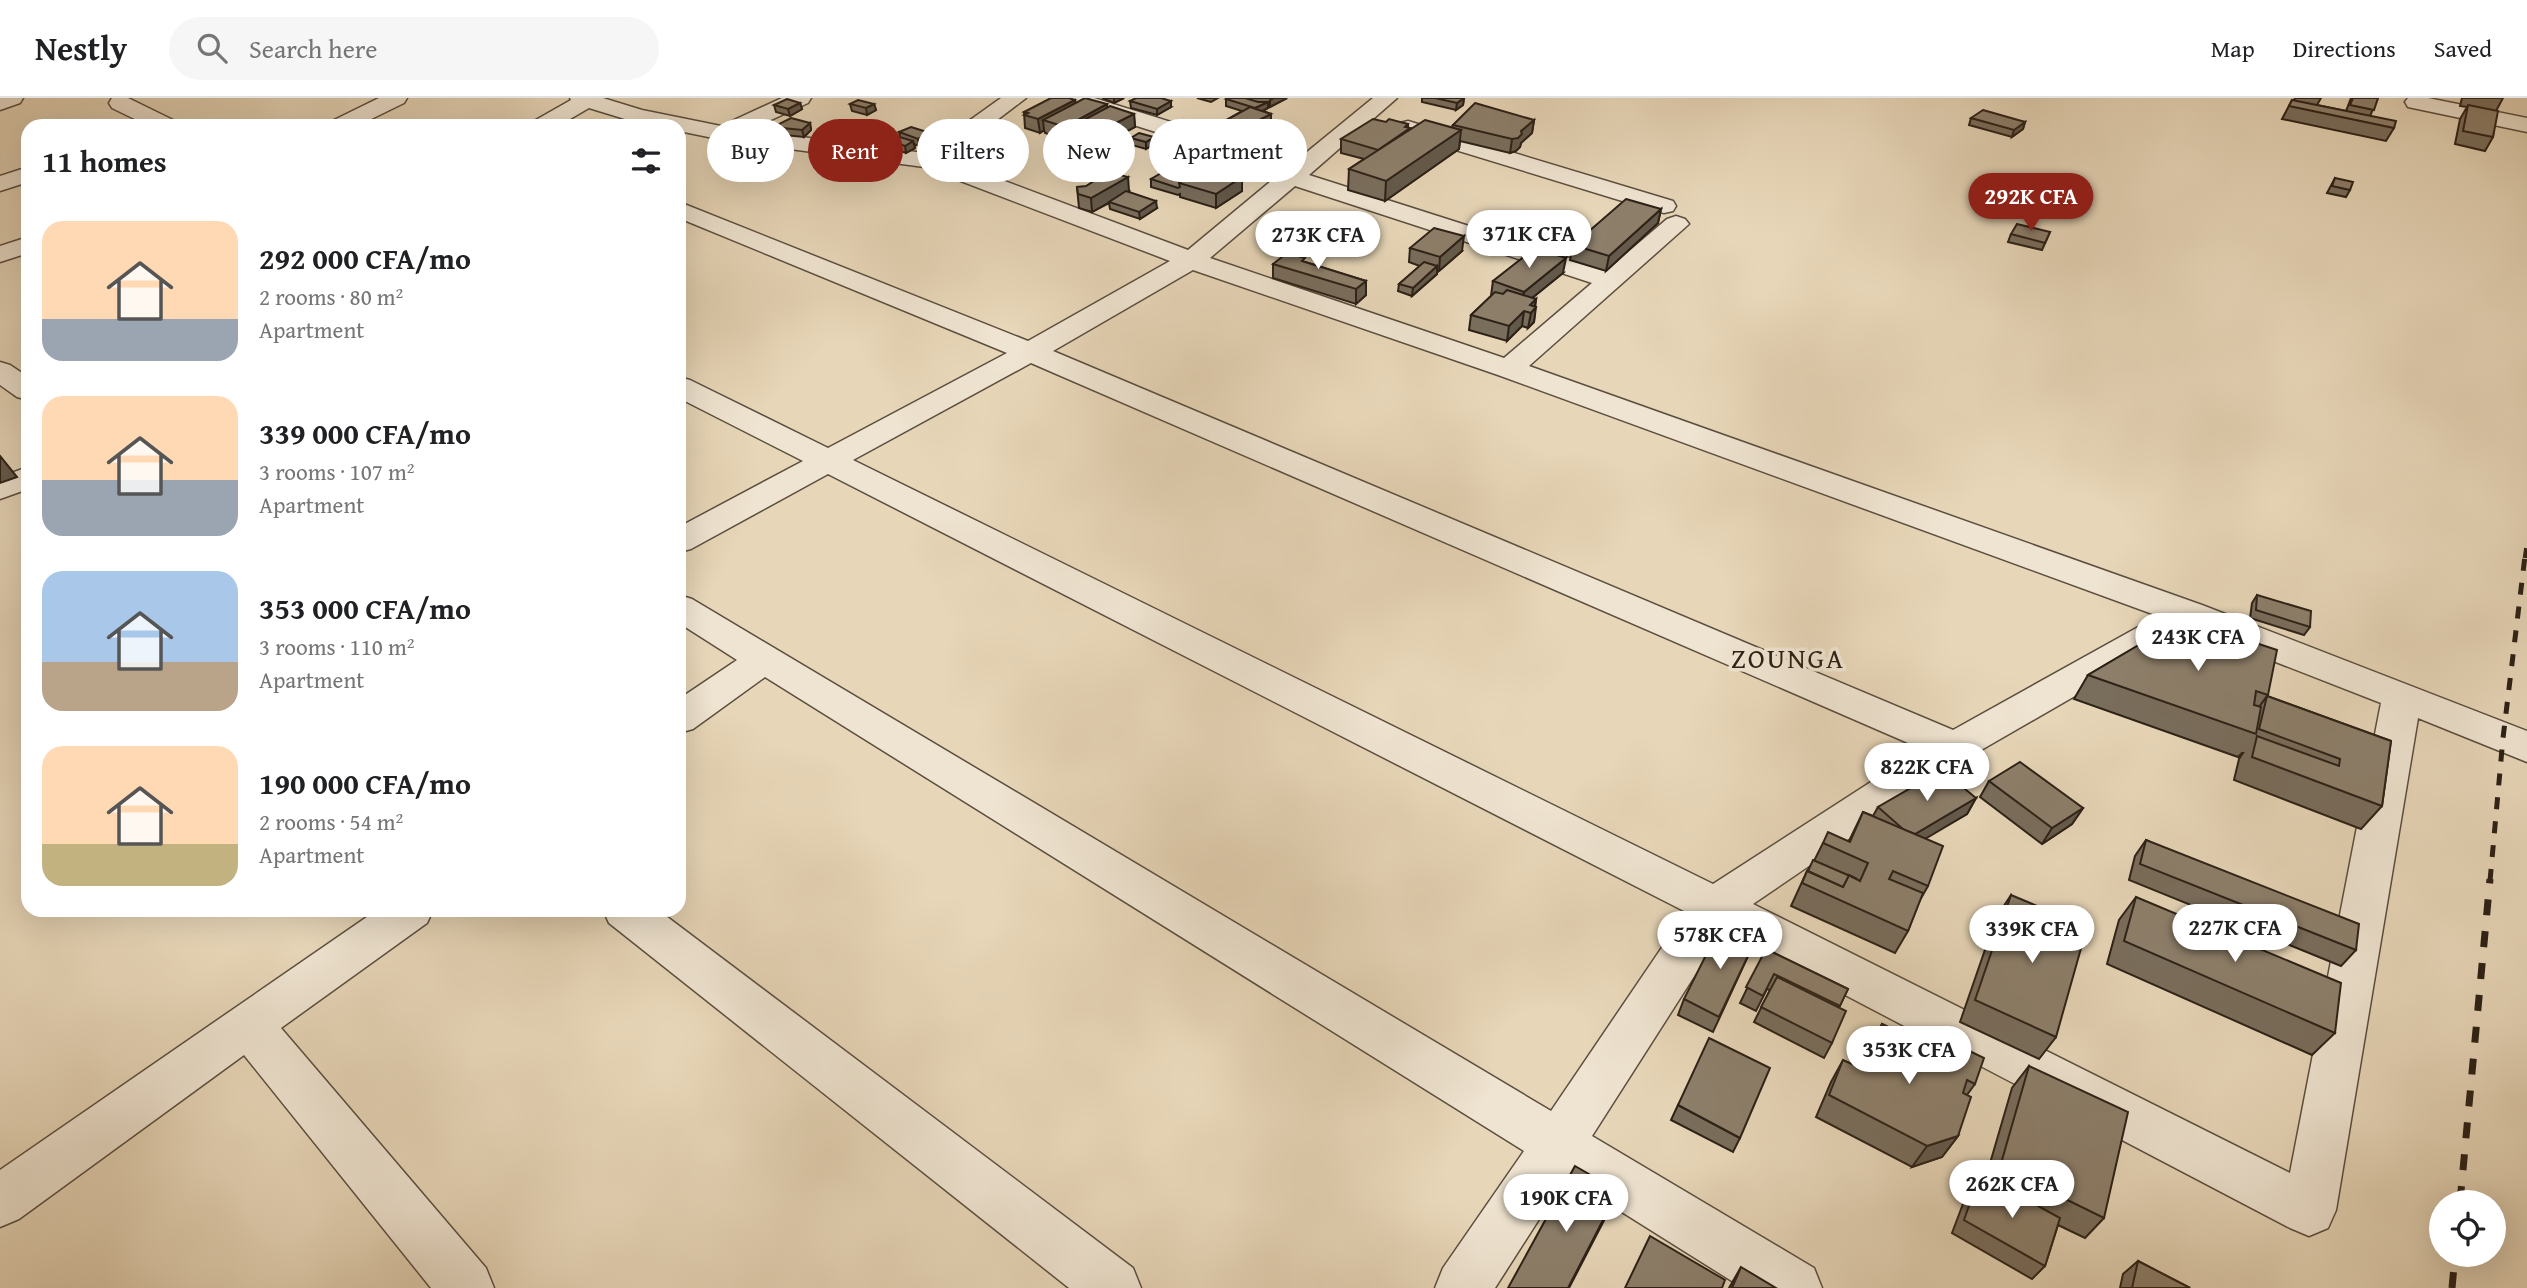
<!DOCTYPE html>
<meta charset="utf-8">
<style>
:root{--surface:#fff;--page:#f6f6f6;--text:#202124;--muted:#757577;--line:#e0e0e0;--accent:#8f2418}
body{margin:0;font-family:"Gentium Book Plus",serif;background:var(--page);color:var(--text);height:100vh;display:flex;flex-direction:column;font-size:26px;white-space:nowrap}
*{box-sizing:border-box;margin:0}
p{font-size:23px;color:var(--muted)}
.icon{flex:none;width:38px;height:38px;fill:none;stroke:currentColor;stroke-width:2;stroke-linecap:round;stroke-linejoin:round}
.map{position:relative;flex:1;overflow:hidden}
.details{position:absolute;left:21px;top:21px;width:665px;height:798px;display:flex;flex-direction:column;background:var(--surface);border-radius:21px;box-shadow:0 7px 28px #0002}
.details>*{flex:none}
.top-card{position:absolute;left:707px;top:21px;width:665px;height:63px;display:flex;gap:14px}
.fabs{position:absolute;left:2429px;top:1092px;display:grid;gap:14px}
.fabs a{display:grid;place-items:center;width:77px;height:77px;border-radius:50%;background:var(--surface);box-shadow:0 7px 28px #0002;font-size:35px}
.price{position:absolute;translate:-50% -60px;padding:0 16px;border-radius:24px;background:#fff;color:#222;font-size:23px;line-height:46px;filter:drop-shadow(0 2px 4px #0008)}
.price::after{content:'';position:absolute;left:50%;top:42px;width:21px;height:16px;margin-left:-10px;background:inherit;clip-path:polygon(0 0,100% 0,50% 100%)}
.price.current{background:var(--accent);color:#fff}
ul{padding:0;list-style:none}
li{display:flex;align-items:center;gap:21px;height:175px;padding:0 21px}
li span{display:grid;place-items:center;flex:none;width:196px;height:140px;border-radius:21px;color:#555}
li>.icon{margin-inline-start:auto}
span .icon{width:84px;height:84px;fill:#fffc;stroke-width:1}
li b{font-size:30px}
h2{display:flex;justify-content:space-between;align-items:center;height:84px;padding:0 21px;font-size:30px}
.tag{padding:0 24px;border-radius:32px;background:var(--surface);box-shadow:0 7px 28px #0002;font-size:24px;line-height:63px}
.tag.current{background:var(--accent);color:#fff}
header{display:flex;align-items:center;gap:42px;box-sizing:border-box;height:98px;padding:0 35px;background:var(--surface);border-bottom:2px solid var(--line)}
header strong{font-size:33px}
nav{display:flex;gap:38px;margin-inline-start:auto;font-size:24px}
.search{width:490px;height:63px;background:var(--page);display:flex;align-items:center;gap:18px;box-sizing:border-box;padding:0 24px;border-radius:38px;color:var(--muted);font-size:26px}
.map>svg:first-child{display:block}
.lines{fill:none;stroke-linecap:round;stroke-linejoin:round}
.minor-casing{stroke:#5b4e3f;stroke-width:3}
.minor{fill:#efe4d1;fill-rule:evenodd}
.rail-far2{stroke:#2c2117;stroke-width:4.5;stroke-dasharray:10 10;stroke-linecap:butt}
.rail-far1{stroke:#2c2117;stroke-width:5;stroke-dasharray:12 12;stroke-linecap:butt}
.rail{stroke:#2c2117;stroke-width:7;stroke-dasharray:16 16;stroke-linecap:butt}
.wall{fill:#796d5c;stroke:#2c2117;stroke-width:2}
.shaded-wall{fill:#63594b;stroke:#2c2117;stroke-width:2}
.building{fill:#8d7f6b;stroke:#2c2117;stroke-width:2}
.labels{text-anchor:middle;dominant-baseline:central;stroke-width:7;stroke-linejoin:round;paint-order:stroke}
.quarter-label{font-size:28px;letter-spacing:2px;fill:#2c2117;stroke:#efe4d1}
</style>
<header>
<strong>Nestly</strong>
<div class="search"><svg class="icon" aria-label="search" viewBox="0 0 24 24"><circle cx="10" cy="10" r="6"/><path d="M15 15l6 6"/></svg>Search here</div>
<nav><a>Map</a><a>Directions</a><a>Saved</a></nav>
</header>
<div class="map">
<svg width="2527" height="1190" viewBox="0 0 2527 1190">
<rect width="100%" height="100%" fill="#e7d6b8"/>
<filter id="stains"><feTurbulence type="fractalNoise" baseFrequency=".00286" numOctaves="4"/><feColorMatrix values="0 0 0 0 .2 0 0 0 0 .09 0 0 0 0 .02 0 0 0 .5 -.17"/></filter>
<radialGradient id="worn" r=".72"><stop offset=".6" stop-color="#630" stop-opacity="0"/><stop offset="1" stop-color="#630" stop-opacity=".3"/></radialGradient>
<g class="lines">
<defs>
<g id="minor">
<path d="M0,0h23l-3,5 -20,7z"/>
<path d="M112,0h16l47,23 3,5h-29l-37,-18 -3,-5z"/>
<path d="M379,0h28l-3,5 -47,23h-28l3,-5z"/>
<path d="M570,0h33l39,12 79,16 61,-28h29l-3,5 -59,27 175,23 77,-55h25l-80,61 242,91 94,-78 -218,-69 -3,-5h33l202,63 77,-63h24l-88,77 298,95 60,-51 9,-3 9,3 4,5 -160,142 673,239 325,126v31l-109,-44 -82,492 -8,18 -19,8 -19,-8 -567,-297 -131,205 222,132 8,20h-79l-177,-111 -71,111h-60l8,-20 81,-117 -759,-474 -72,52 -14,4v-34l58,-39 -58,-37v-28l13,4 859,512 135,-199 -858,-438 -137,75 -12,3v-25l124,-66 -124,-63v-21l11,3 138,68 179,-95 -328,-135v-16l349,139 142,-80 -246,-94 -201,-27 -44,-9v-5l-41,-3 -49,-15 -31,18h-27l3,-5 37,-21zM1295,88l297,97 -88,75 -294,-100zM1193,172l305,105 660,241 -205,114 -900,-379zM1031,265l891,386 -209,135 -860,-424zM2191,531l190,74 -91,470 -537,-269 216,-147z"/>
<path d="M2408,0h20l99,20v14l-119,-25 -3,-5z"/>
<path d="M1408,23l265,80 3,5 -3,5 -9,2 -9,-2 -255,-78 -3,-5 3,-5z"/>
<path d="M28,69v15l-28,9v-15z"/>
<path d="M28,139v16l-28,9v-16z"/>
<path d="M0,264l10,3 18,12v23l-11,-3 -17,-12z"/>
<path d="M28,369v22l-28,10v-22z"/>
<path d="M377,812h56l-6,13 -146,105 205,240 8,20h-63l-187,-233 -225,164 -19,8v-57z"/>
<path d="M603,812h55l475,358 8,20h-72l-460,-365z"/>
</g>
</defs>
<!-- minor casing -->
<use href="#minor" class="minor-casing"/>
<!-- minor -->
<use href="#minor" class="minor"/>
<!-- rail-far2 -->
<path class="rail-far2" d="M2525,460l2,-15"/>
<!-- rail-far1 -->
<path class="rail-far1" d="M2490,783l13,-143 22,-182"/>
<!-- rail -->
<g class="rail">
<path d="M2460,1104l30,-323"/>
<path d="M2452,1190l3,-33"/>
</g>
</g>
<!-- wall -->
<g class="wall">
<path d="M1102,0h22l-10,5z"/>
<path d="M1197,0h21l-7,4z"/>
<path d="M1249,0h38l-17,9 -2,-1v2l-5,3 8,3v10l23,5v7l-16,9 -21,-6v-4l-15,8 -21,-7v-13l21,-12 -16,-5v-7h23z"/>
<path d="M1422,0h42l-1,7 -7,5 -34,-8z"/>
<path d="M2295,0h26l-4,7 29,6 5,-13h27l-8,18 24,12 -8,13 -104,-22 10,-19h2z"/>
<path d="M2462,0h41l-7,13 -3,26 -8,14 -30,-7 5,-25 7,-12 -7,-1z"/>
<path d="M1075,2v3l32,5 27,6 1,13 -28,15 -24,-8v-3l-16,9 -22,-7 -1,-3 -4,3 -15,-5 -1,-16z"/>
<path d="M1130,3l41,6 -14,8 -26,-7z"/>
<path d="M800,5l2,6 -12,7 -14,-4 -2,-7z"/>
<path d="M850,6h24l2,6 -9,5 -15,-4z"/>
<path d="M1971,20l54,4 -2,7 -11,8 -43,-12z"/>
<path d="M1534,22l-2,13 -11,10 -1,4 -4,4 -6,2 -50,-12 -1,8 -74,52 -37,-11 1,-21 15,-10 -23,-6v-14l45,-17 22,2v4l2,1 42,-2 1,-2z"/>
<path d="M810,25l1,7 -7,7 -29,-3 -2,-7z"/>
<path d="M860,32l1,7 -12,7 -9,-3 -2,-6z"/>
<path d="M899,34l32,8 -12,6 -5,-2 1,4 -9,5 -21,-7 -1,-7 16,-2z"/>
<path d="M1131,40l23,6 -8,5 -14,-4z"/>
<path d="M976,43l21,5 -11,6 -11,-3v-3l-15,11 -16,-3 -1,-6z"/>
<path d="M1245,67v7l-7,4 4,15 -26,17 -36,-11v-3l-2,1 -27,-8v-8l40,-4 6,-3v-3z"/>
<path d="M2335,80l15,12 -4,7 -19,-4z"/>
<path d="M1077,89l52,4 -1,1 29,16 -17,11 -30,-10 -1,-6 -17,9 -13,-4z"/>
<path d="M1661,111l-3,14 -52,48 -36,-11 3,-15z"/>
<path d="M2050,134l-8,18 -34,-8 3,-8z"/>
<path d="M1410,150l52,3 -23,20h-2v3l-25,22 -14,-5 1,-7 21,-18 -11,-4z"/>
<path d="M1305,164l61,19v14l-10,9 -83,-26v-14z"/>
<path d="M1563,175l-31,25 4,1 -2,23 -6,6 -6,-2 -15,15 -38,-11 2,-15 20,-19 2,-15z"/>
<path d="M2257,497l53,32 -6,8 -54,-17 2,-15z"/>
<path d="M2183,521l85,76 -9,12 8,-11 124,45 -9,65 -21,23 -127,-49 5,-21 4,-6h-1l-4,4 -164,-58 14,-24z"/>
<path d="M1989,683l94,27 -11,16 -30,20 -62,-47z"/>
<path d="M1976,700l-9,16 -42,24 3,48 -8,14 -12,31 -13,22 -104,-47 16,-35 7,-10 9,-18 26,-2 14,-29 10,4 5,-9z"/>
<path d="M2146,742l210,110 -15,16 -212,-86 6,-24z"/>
<path d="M2011,797l45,142 -17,22 -79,-37 36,-104z"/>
<path d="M2136,799l199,136 -23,22 -205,-91 12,-44z"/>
<path d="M1755,843l-42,91 -35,-17 6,-16z"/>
<path d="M1766,851l82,40 -9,18 -7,36 -8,15 -70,-36 16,-32 -3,-1 -11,22 -16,-8z"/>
<path d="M1882,926l67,33 8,-12 18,39 -8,11 -9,41 -16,21 -30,10 -96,-50 15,-35 12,-22 8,4 15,-27 6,3z"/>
<path d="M2029,968l75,152 -19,20 -27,-13 -13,41 -13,13 -80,-46 17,-45 11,-14 6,3 26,-89z"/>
<path d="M1678,1007l62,33 -7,14 -62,-32z"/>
<path d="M2138,1163l52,27h-70l3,-14z"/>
<path d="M1741,1169l-9,21h-3z"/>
</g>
<!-- shaded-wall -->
<g class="shaded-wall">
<path d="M1114,0h10l-10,5z"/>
<path d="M1274,0h13l-17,9v-7z"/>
<path d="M1464,0l-1,7 -7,5 1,-7z"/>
<path d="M1075,2l1,13 -33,7 1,10 -4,3 -2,-14z"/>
<path d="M1171,3v6l-14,8v-6z"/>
<path d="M1268,4v6l-13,7v-7z"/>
<path d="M800,5l2,6 -12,7 -2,-7z"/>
<path d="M874,6l2,6 -9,5 -1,-7z"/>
<path d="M1107,6l1,13 -26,4 1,10 -16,9 -2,-13z"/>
<path d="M1134,16l1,13 -28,15 -1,-14z"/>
<path d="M1271,16v13l-14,5v3l-15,8v-14z"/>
<path d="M1534,22l-2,13 -11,10 -1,4 -4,4 -6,2 2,-14z"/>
<path d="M2025,24l-2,7 -11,8 2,-7z"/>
<path d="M810,25l1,7 -7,7 -2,-7z"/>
<path d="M1294,31v7l-16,9v-7z"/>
<path d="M860,32l1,7 -12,7 -2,-7z"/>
<path d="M1461,32l-2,19 -74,52 1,-20z"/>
<path d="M930,35l1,7 -12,6 -1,-7z"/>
<path d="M976,39l1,5h-3l1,4 -15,11 -1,-7z"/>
<path d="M1154,39v7l-8,5v-7z"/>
<path d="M996,41l1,7 -11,6 -1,-7z"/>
<path d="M913,43l2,7 -9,5 -1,-7z"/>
<path d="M1245,67v7l-20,13v-7z"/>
<path d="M1128,79l1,14 -37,21 -1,-14z"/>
<path d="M1242,79v14l-26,17v-14z"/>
<path d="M1156,103l1,7 -17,11 -1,-7z"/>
<path d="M1661,111l-3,14 -52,48 3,-15z"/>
<path d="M1464,138l-2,15 -23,20 1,-14z"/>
<path d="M1566,160l-3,15 -42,34 3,-15z"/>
<path d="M1437,168v8l-25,22 1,-8z"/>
<path d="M1366,183v14l-10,9v-15z"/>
<path d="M1536,201l-2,11 2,-3 -2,15 -6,6 3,-15 -1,-8z"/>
<path d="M1524,213l-2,15 -15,15 2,-15z"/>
<path d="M0,358l17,21 -17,6z"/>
<path d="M1976,700l-9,16 -64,38 9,-16z"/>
<path d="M2083,710l-11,16 -30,20 10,-16z"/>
<path d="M1958,1038l-16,21 -30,10 15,-21z"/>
<path d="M1618,1093l-6,14 -43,83h-1z"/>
</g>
<!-- building -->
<g class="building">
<path d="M1051,0h18l6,2 -37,19 -14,-4 4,-2 -4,-1z"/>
<path d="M1085,0l22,6 -42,23 -22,-7z"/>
<path d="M1136,0h25l10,3 -14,8 -27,-8z"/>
<path d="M1228,0h17l13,4h10l-13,6 -29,-9z"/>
<path d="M1435,0h29l-7,5z"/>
<path d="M2353,0h25l-4,12 -24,-5z"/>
<path d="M787,1l13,4 -12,6 -14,-4z"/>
<path d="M858,2l16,4 -8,4 -16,-4z"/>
<path d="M2292,2l104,21 -2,7 -105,-22z"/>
<path d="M1475,5l59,17 -13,11 1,3 -4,4 -6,1 -59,-14z"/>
<path d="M2468,7l30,6 -5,26 -30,-6z"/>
<path d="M1110,8l24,8 -28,14 -24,-7z"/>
<path d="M1250,9l21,7 -29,15 -21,-6z"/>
<path d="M1983,12l42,12 -11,8 -43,-12z"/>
<path d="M791,20l19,5 -8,7 -29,-3z"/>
<path d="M1373,21l13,3 3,-3 19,5 -3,3 5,1 -32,22 -37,-11z"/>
<path d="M1425,22l36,10 -75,51 -37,-12z"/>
<path d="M1273,25l21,6 -16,9 -21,-6z"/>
<path d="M911,29l19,6 -12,6 -19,-7z"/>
<path d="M850,30l10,2 -13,7 -9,-2z"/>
<path d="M1139,35l15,4 -8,5 -15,-4z"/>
<path d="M893,37l20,6 -8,5 -21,-7z"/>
<path d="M961,37l15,2 -17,13 -16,-2z"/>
<path d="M985,38l11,3 -11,6 -11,-3z"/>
<path d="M1217,59l28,8 -14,9 -27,-7 -5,3 -2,-1z"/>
<path d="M1204,69l38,10 -26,17 -37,-11z"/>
<path d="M1168,71l23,6 -12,8 1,4 -2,1 -27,-9z"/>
<path d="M1108,74l20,5 -37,21 -13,-4 -1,-7 9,-1z"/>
<path d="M2335,80l18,4 -3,8 -18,-4z"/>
<path d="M1126,93l30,10 -17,11 -30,-10z"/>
<path d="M1626,101l35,10 -52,47 -36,-11z"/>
<path d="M2017,126l33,8 -5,11 -34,-9z"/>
<path d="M1434,130l30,8 -24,21 -30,-9z"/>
<path d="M1535,150l31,10 -42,34 -31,-11z"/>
<path d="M1287,155l18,5 -3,3 64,20 -10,8 -83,-25z"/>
<path d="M1424,164l13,4 -24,22 -14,-4z"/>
<path d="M1507,192l29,9 -6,6 6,2 -5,6 -7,-2 -15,15 -38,-11 24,-23 8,2z"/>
<path d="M2257,497l54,16 -1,16 -54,-17z"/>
<path d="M2183,521l94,31 -9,45 -12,-4 -2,14 7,2 -5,27 -168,-59z"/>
<path d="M2267,598l124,45 -9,65 -130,-49 5,-21 82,30 1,-7 -81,-30z"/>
<path d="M2020,664l63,46 -31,20 -63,-47z"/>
<path d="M1942,672l34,28 -61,36 -11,-4 -26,-23z"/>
<path d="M1863,714l80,34 -15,40 -35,-15 -4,8 34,14 -15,38 -106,-48 5,-12 36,16 6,-12 11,6 8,-18 -45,-20 5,-11 22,10z"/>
<path d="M2146,742l213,84 -3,26 -216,-86z"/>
<path d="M1813,762l44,19 -8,-4 -6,12 -35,-16z"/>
<path d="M2011,797l76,32 -31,110 -81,-37z"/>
<path d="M2136,799l205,86 -6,50 -211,-92z"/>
<path d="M1721,827l34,16 -36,76 -35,-18z"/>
<path d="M1766,851l82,40 -8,17 -66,-32 -11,22 -17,-9z"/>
<path d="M1777,879l69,34 -14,32 -71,-36z"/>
<path d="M1882,926l70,35 5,-14 27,13 -9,26 -8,-4 -4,13 8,4 -13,39 -31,10 -98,-51 14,-35 11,5 12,-28 9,5z"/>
<path d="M1709,940l61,30 -30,70 -62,-33z"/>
<path d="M2029,968l99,46 -24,106 -104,-51z"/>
<path d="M1575,1068l43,25 -50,97h-60z"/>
<path d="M1980,1076l80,44 -15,48 -81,-46z"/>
<path d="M1650,1138l75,44 -3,8h-97z"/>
<path d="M2138,1163l52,27h-58z"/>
<path d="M1741,1169l35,21h-44z"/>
</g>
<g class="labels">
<!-- quarter labels -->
<g class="quarter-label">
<text x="1788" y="559">ZOUNGA</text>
</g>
</g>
<rect width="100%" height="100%" filter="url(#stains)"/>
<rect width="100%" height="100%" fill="url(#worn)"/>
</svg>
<div class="fabs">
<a><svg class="icon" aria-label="locate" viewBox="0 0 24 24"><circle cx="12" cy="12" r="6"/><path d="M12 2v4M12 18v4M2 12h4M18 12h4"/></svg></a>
</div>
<b class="price current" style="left:2031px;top:135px">292K CFA</b>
<b class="price" style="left:1529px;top:172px">371K CFA</b>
<b class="price" style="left:1318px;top:173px">273K CFA</b>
<b class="price" style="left:2198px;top:575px">243K CFA</b>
<b class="price" style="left:1927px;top:705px">822K CFA</b>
<b class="price" style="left:2235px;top:866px">227K CFA</b>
<b class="price" style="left:2032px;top:867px">339K CFA</b>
<b class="price" style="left:1720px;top:873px">578K CFA</b>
<b class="price" style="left:1909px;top:988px">353K CFA</b>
<b class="price" style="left:2012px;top:1122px">262K CFA</b>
<b class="price" style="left:1566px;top:1136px">190K CFA</b>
<div class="top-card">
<a class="tag">Buy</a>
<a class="tag current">Rent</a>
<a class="tag">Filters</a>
<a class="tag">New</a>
<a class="tag">Apartment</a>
</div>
<section class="details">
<h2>11 homes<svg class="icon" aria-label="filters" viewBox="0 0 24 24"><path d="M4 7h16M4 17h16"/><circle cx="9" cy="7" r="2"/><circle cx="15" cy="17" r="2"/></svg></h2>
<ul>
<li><span style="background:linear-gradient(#ffd9b3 70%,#9aa5b1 0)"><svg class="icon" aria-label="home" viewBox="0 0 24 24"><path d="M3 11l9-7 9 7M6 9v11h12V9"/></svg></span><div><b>292 000 CFA/mo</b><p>2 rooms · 80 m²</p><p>Apartment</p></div></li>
<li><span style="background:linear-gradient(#ffd9b3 60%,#9aa5b1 0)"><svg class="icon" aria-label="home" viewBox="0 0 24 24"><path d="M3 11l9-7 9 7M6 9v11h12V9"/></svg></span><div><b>339 000 CFA/mo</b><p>3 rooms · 107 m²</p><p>Apartment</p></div></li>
<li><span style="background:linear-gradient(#a9c7e8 65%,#b9a48a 0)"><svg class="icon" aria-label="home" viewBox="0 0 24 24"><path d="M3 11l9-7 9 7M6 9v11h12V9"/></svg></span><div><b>353 000 CFA/mo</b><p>3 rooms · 110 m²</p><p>Apartment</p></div></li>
<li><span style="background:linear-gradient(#ffd9b3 70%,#c2b280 0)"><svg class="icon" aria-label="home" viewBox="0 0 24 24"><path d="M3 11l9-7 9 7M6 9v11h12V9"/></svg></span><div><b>190 000 CFA/mo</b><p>2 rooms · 54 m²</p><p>Apartment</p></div></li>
</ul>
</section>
</div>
